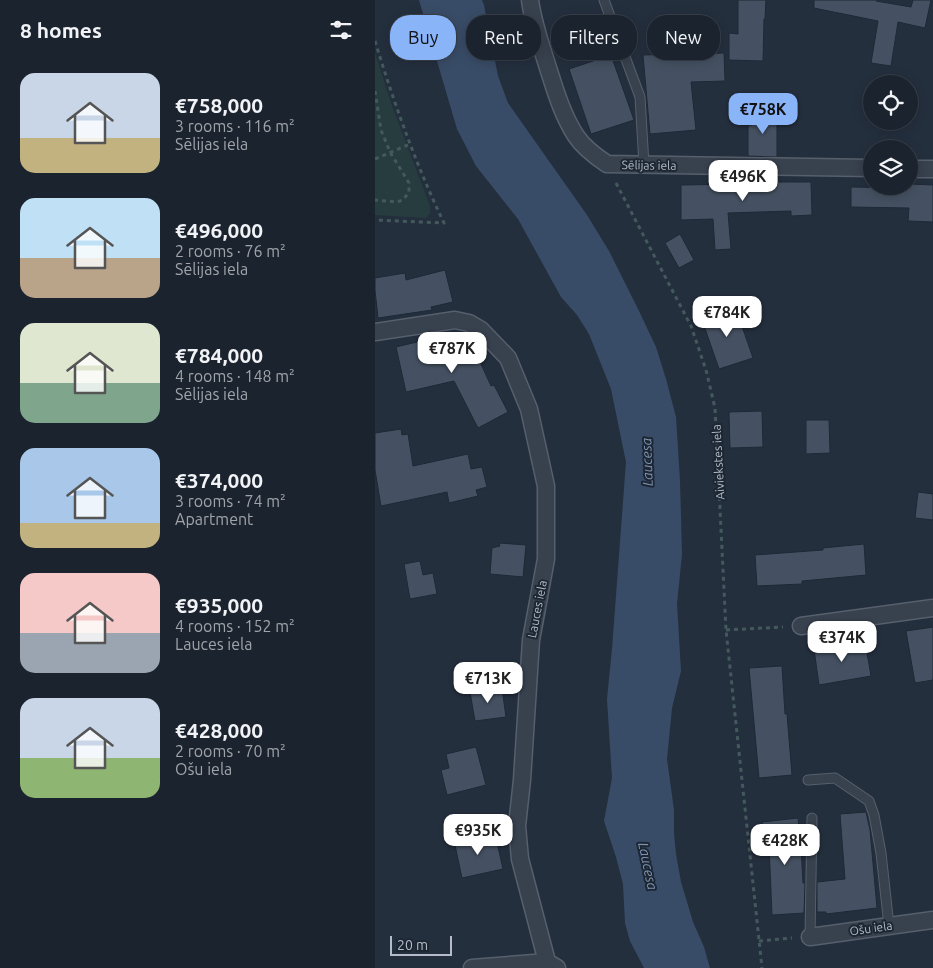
<!DOCTYPE html>
<meta charset="utf-8">
<style>
:root{--surface:#1b232e;--page:#242b36;--text:#f1f3f6;--muted:#a0a4aa;--line:#39404a;--accent:#8ab4f8}
body{margin:0;font-family:Ubuntu,sans-serif;background:var(--page);color:var(--text);height:100vh;display:flex;flex-direction:column;font-size:19px;white-space:nowrap}
*{box-sizing:border-box;margin:0}
p{font-size:16px;color:var(--muted)}
.icon{flex:none;width:28px;height:28px;fill:none;stroke:currentColor;stroke-width:2;stroke-linecap:round;stroke-linejoin:round}
.map{position:relative;flex:1;overflow:hidden}
.side{display:flex;flex-direction:column;background:var(--surface);width:375px}
.side>*{flex:none}
.guide{position:absolute;left:15px;top:15px;width:468px;height:45px;display:flex;gap:10px}
.tools{position:absolute;left:488px;top:75px;display:grid;gap:10px}
.tools a{display:grid;place-items:center;width:55px;height:55px;border-radius:50%;background:var(--surface);box-shadow:0 2px 12px #0003,0 0 0 1px var(--line);font-size:25px}
.scale{position:absolute;left:15px;bottom:12px;width:62px;box-sizing:border-box;padding-left:5px;border:2px solid #b4bcc9;border-top:0;font-size:14px;line-height:18px;white-space:nowrap;color:#b4bcc9;-webkit-text-stroke:4px #1d2633;paint-order:stroke}
.price{position:absolute;translate:-50% -42px;padding:0 11px;border-radius:10px;background:#fff;color:#222;font-size:16px;line-height:32px;filter:drop-shadow(0 1px 2px #0008)}
.price::after{content:'';position:absolute;left:50%;top:30px;width:15px;height:11px;margin-left:-8px;background:inherit;clip-path:polygon(0 0,100% 0,50% 100%)}
.price.current{background:var(--accent);color:#111}
ul{padding:0;list-style:none}
li{display:flex;align-items:center;gap:15px;height:125px;padding:0 20px}
li span{display:grid;place-items:center;flex:none;width:140px;height:100px;border-radius:15px;color:#555}
li>.icon{margin-inline-start:auto}
span .icon{width:60px;height:60px;fill:#fffc;stroke-width:1}
li b{font-size:21px}
h2{display:flex;justify-content:space-between;align-items:center;height:60px;padding:0 20px;font-size:21px}
.chip{padding:0 18px;border-radius:20px;background:var(--surface);box-shadow:0 2px 12px #0003,0 0 0 1px var(--line);font-size:18px;line-height:45px}
.chip.current{background:var(--accent);color:#111}
main{display:flex;flex:1;min-height:0}
.map>svg:first-child{display:block}
.green{fill:#263c3f}
.water{fill:#394c67}
.building{fill:#455162;stroke:#1f2835}
.lines{fill:none;stroke-linecap:round;stroke-linejoin:round}
.lane-casing{stroke:#565f6c;stroke-width:11}
.street-casing{stroke:#565f6c;stroke-width:19}
.path{stroke:#44595c;stroke-width:3;stroke-dasharray:4 4;stroke-linecap:butt}
.lane{stroke:#38414e;stroke-width:9}
.street{stroke:#38414e;stroke-width:16}
.labels{text-anchor:middle;dominant-baseline:central;stroke-width:4;stroke-linejoin:round;paint-order:stroke}
.street-label{font-size:12px;fill:#b4bcc9;stroke:#1d2633}
.water-label{font-size:14px;font-style:italic;fill:#7c92b1;stroke:#1d2633}
</style>
<main>
<section class="side">
<h2>8 homes<svg class="icon" aria-label="filters" viewBox="0 0 24 24"><path d="M4 7h16M4 17h16"/><circle cx="9" cy="7" r="2"/><circle cx="15" cy="17" r="2"/></svg></h2>
<ul>
<li><span style="background:linear-gradient(#c9d6e8 65%,#c2b280 0)"><svg class="icon" aria-label="home" viewBox="0 0 24 24"><path d="M3 11l9-7 9 7M6 9v11h12V9"/></svg></span><div><b>€758,000</b><p>3 rooms · 116 m²</p><p>Sēlijas iela</p></div></li>
<li><span style="background:linear-gradient(#bfe0f5 60%,#b9a48a 0)"><svg class="icon" aria-label="home" viewBox="0 0 24 24"><path d="M3 11l9-7 9 7M6 9v11h12V9"/></svg></span><div><b>€496,000</b><p>2 rooms · 76 m²</p><p>Sēlijas iela</p></div></li>
<li><span style="background:linear-gradient(#dfe7d0 60%,#7fa58c 0)"><svg class="icon" aria-label="home" viewBox="0 0 24 24"><path d="M3 11l9-7 9 7M6 9v11h12V9"/></svg></span><div><b>€784,000</b><p>4 rooms · 148 m²</p><p>Sēlijas iela</p></div></li>
<li><span style="background:linear-gradient(#a9c7e8 75%,#c2b280 0)"><svg class="icon" aria-label="home" viewBox="0 0 24 24"><path d="M3 11l9-7 9 7M6 9v11h12V9"/></svg></span><div><b>€374,000</b><p>3 rooms · 74 m²</p><p>Apartment</p></div></li>
<li><span style="background:linear-gradient(#f6c9c9 60%,#9aa5b1 0)"><svg class="icon" aria-label="home" viewBox="0 0 24 24"><path d="M3 11l9-7 9 7M6 9v11h12V9"/></svg></span><div><b>€935,000</b><p>4 rooms · 152 m²</p><p>Lauces iela</p></div></li>
<li><span style="background:linear-gradient(#c9d6e8 60%,#8fb573 0)"><svg class="icon" aria-label="home" viewBox="0 0 24 24"><path d="M3 11l9-7 9 7M6 9v11h12V9"/></svg></span><div><b>€428,000</b><p>2 rooms · 70 m²</p><p>Ošu iela</p></div></li>
</ul>
</section>
<div class="map">
<svg width="558" height="968" viewBox="0 0 558 968">
<rect width="100%" height="100%" fill="#242f3e"/>
<!-- green -->
<path class="green" d="M0,53l17,53 38,100v7l-4,5 -51,-3z"/>
<!-- water -->
<path class="water" d="M44,0h63l2,5 14,71 10,27 79,112 22,36 30,60 17,36 10,32 10,38 4,64 2,73 -5,50 4,67 -9,37 -5,51 7,51v24l2,20 5,28 12,40 11,25 6,21h-66l-14,-27 -5,-18 -2,-39 -7,-27 -12,-36 8,-43 -5,-79 5,-50 14,-187 -15,-73 -22,-55 -12,-19 -16,-18 -43,-78 -42,-53 -19,-37z"/>
<!-- building -->
<g class="building">
<path d="M363,0h28l-1,19h-1l-1,42 -34,-1v-27l9,1z"/>
<path d="M439,0h63l-1,1 35,6 2,-7h18l-6,28 -27,-6 -7,44 -20,-3 7,-42 -64,-13z"/>
<path d="M349,53l1,28 -34,1 5,48 -46,4 -7,-79z"/>
<path d="M236,55l23,65 -43,14 -22,-65z"/>
<path d="M377,113h25v44l-29,-1v-31h4z"/>
<path d="M373,176l29,1v5h34l1,33 -21,1v-5l-63,2 3,36 -16,1 -2,-31 -32,1v-35l67,-1z"/>
<path d="M534,184l24,1v37l-25,-1 1,-13 -58,-1v-20l58,1z"/>
<path d="M305,234l14,26 -15,8 -14,-25z"/>
<path d="M70,270l8,32 -22,5 1,3 -54,8 -3,-28v-12l30,-5 1,7z"/>
<path d="M360,306l18,52 -34,11 -18,-52z"/>
<path d="M88,332l4,1 24,53 3,-1 14,27 -30,16 -24,-47 -48,11 -10,-45 42,-10 1,5z"/>
<path d="M387,411l1,36 -33,1 -1,-36z"/>
<path d="M431,420h23l1,33 -24,1z"/>
<path d="M26,429l1,6 6,-1 5,32 55,-12 3,15 11,-2 5,20 -11,3 2,6 -29,7 -2,-11 -66,14 -6,-36v-37z"/>
<path d="M543,492l15,2v26l-18,-2z"/>
<path d="M124,543l27,2 -3,32 -33,-3 2,-26 8,-2z"/>
<path d="M489,544l2,31 -64,6v3l-45,2 -2,-31 68,-5v-2z"/>
<path d="M45,561l3,14 10,-2 4,21 -27,5 -6,-35z"/>
<path d="M558,627v53l-18,3 -9,-52z"/>
<path d="M490,641l6,35 -52,9 -5,-36z"/>
<path d="M407,666l3,48h2l5,61 -33,3 -10,-110z"/>
<path d="M127,688l4,29 -31,4 -5,-29z"/>
<path d="M101,747l10,38 -39,10 -6,-25 8,-2 -3,-14z"/>
<path d="M491,812l4,18 7,78 -51,6v-2h-9v-30l28,-3 -5,-65z"/>
<path d="M423,818l3,28 2,37h2l-1,30 -32,2 -3,-70 -4,1 -3,-24z"/>
<path d="M112,834l1,6 8,-2 7,31 -41,9 -7,-33 6,-1 -1,-4z"/>
</g>
<g class="lines">
<defs>
<g id="lane">
<path d="M229,0l36,97 4,68"/>
<path d="M433,780l27,-2 34,23 5,14 7,38 8,73"/>
<path d="M435,937l2,-119"/>
</g>
<g id="street">
<path d="M155,0c3,24 12,48 19,71 7,22 14,45 27,65 8,12 19,20 31,28l264,4"/>
<path d="M534,169h24"/>
<path d="M0,332l80,-12 14,3 12,7 27,28 21,51 17,77v73l-15,81 -9,140 -5,46 3,33 27,103 10,6"/>
<path d="M426,626l132,-18"/>
<path d="M435,937l123,-17"/>
<path d="M97,968l75,-6"/>
</g>
</defs>
<!-- lane casing -->
<use href="#lane" class="lane-casing"/>
<!-- street casing -->
<use href="#street" class="street-casing"/>
<!-- path -->
<g class="path">
<path d="M0,41c19,62 41,124 69,182l-69,-3"/>
<path d="M0,91l6,39 9,22 19,31v9l-6,8 -6,2 -22,-2"/>
<path d="M0,159l35,-15"/>
<path d="M241,183l75,143 15,44 9,38 11,222 36,338"/>
<path d="M351,630l57,-3"/>
<path d="M384,941l33,-3"/>
</g>
<!-- lane -->
<use href="#lane" class="lane"/>
<!-- street -->
<use href="#street" class="street"/>
</g>
<g class="labels">
<!-- street labels -->
<g class="street-label">
<text transform="translate(274 165) rotate(1)">Sēlijas iela</text>
<text transform="translate(343 462) rotate(-93)">Aiviekstes iela</text>
<text transform="translate(162 609) rotate(-79)">Lauces iela</text>
<text transform="translate(496 928) rotate(-8)">Ošu iela</text>
</g>
<!-- water labels -->
<g class="water-label">
<text transform="translate(272 462) rotate(-92)">Laucesa</text>
<text transform="translate(273 866) rotate(78)">Laucesa</text>
</g>
</g>
</svg>
<div class="tools">
<a><svg class="icon" aria-label="locate" viewBox="0 0 24 24"><circle cx="12" cy="12" r="6"/><path d="M12 2v4M12 18v4M2 12h4M18 12h4"/></svg></a>
<a><svg class="icon" aria-label="layers" viewBox="0 0 24 24"><path d="M12 4l9 5-9 5-9-5zM3 14l9 5 9-5"/></svg></a>
</div>
<div class="scale">20 m</div>
<b class="price current" style="left:388px;top:135px">€758K</b>
<b class="price" style="left:368px;top:202px">€496K</b>
<b class="price" style="left:352px;top:338px">€784K</b>
<b class="price" style="left:77px;top:374px">€787K</b>
<b class="price" style="left:467px;top:663px">€374K</b>
<b class="price" style="left:113px;top:704px">€713K</b>
<b class="price" style="left:103px;top:856px">€935K</b>
<b class="price" style="left:410px;top:866px">€428K</b>
<div class="guide">
<a class="chip current">Buy</a>
<a class="chip">Rent</a>
<a class="chip">Filters</a>
<a class="chip">New</a>
</div>
</div>
</main>
